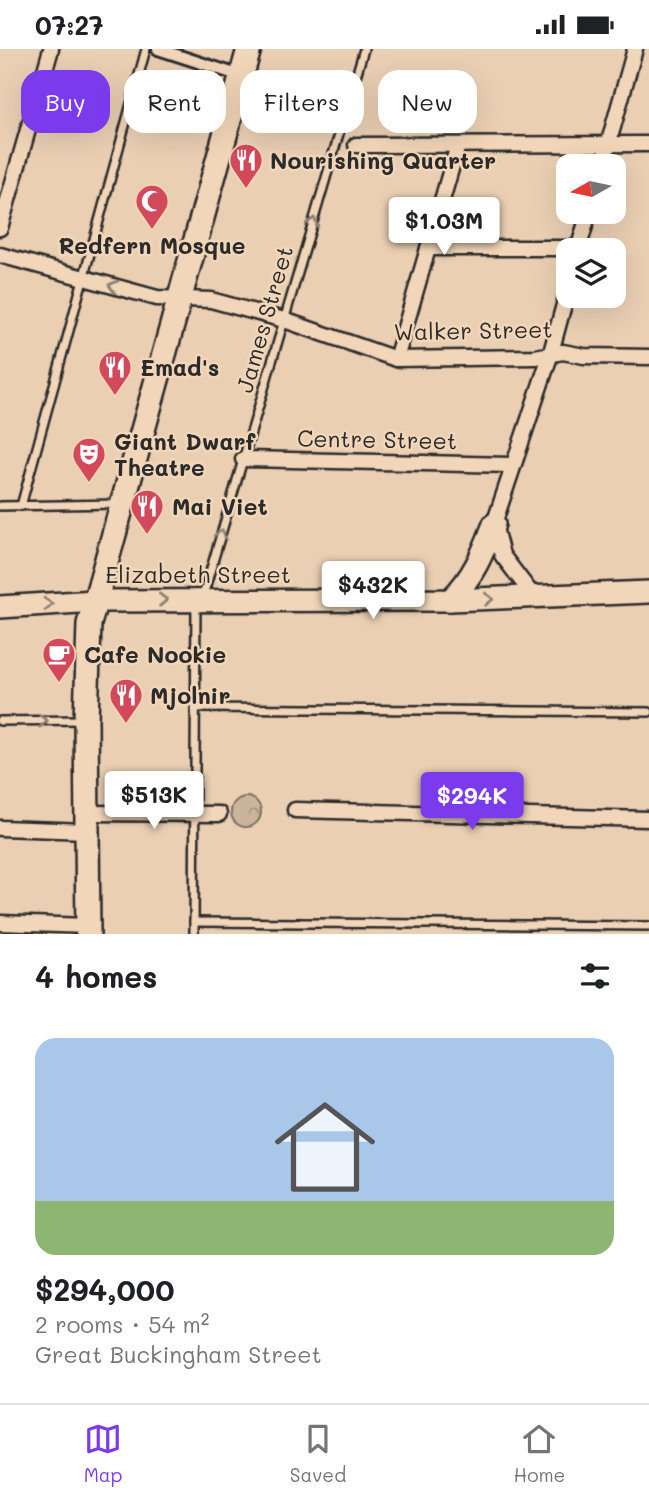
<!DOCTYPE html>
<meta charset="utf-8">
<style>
:root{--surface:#fff;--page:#f2f2f2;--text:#202124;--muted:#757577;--line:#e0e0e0;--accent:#7c3aed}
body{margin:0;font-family:Mali,sans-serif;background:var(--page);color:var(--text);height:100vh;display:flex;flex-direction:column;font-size:26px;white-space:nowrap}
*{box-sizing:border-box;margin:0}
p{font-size:23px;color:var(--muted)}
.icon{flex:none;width:38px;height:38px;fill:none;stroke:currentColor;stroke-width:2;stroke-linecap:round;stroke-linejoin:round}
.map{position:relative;height:885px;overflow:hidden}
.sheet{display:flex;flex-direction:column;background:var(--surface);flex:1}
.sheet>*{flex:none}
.hud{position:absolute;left:21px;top:21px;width:607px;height:63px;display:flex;gap:14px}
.needle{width:46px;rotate:261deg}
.buttons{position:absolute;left:556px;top:105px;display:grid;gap:14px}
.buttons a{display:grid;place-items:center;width:70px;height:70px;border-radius:14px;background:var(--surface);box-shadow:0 7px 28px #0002;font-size:35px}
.price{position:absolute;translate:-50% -60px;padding:0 16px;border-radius:7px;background:#fff;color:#222;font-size:23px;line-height:46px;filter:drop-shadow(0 2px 4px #0008)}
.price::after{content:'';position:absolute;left:50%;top:42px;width:21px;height:16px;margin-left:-10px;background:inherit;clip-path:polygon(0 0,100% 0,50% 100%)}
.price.active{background:var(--accent);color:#fff}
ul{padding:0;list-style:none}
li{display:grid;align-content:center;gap:14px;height:371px;padding:0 35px}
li+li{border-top:2px solid var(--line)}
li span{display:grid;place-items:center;height:217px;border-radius:21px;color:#555}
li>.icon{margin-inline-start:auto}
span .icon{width:126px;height:126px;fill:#fffc;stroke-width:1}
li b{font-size:30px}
h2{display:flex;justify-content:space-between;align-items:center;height:84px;padding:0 35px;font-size:30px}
.chip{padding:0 24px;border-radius:21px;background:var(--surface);box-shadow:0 7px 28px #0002;font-size:24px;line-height:63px}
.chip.active{background:var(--accent);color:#fff}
.status{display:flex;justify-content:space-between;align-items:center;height:49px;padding:0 35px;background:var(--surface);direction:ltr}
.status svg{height:19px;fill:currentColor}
.tabs{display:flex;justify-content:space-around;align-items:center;height:98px;border-top:2px solid var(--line);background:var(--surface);font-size:19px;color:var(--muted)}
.tabs a{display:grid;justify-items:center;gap:4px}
.tabs .active{color:var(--accent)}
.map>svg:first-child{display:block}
.park{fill:url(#park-crowns);stroke:#7a7064;stroke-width:2}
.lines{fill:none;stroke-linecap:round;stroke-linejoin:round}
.service-casing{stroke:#2b2b2b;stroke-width:12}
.pedestrian-casing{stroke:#2b2b2b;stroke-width:16}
.minor-casing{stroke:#2b2b2b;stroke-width:19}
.secondary-casing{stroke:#2b2b2b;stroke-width:26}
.primary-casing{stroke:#2b2b2b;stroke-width:28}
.service{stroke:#f2d6b9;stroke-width:7}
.pedestrian{stroke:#f2d6b9;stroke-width:10}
.minor{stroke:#f2d6b9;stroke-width:14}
.secondary{stroke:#f2d6b9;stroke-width:21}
.primary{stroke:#f2d6b9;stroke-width:23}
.oneway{stroke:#8e8072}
.labels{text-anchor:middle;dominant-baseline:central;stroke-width:5;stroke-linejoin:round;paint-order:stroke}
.poi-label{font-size:23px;font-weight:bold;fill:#2b2b2b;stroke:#f2d6b9;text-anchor:start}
.street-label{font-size:23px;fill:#2b2b2b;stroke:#f2d6b9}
</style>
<div class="status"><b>07:27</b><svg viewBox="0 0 49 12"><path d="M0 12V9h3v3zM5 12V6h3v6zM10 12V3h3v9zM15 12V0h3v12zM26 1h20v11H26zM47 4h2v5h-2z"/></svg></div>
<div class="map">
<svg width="649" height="885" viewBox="0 0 649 885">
<defs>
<pattern id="park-crowns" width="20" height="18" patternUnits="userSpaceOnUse" patternTransform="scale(1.75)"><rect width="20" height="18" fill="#cab49c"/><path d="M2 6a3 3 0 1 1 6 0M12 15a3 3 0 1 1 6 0" fill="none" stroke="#a4937f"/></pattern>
</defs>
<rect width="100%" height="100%" fill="#eacfb3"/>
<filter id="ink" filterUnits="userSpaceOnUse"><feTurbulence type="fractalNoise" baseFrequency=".0143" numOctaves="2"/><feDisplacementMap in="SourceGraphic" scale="14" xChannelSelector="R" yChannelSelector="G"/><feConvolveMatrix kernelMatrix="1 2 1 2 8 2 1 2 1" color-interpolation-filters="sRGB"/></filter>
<g filter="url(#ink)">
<!-- park -->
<circle class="park" cx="246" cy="763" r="15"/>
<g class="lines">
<defs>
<g id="service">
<path d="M0,457l119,-2"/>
<path d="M21,457l125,-457"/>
<path d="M202,550l162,-550"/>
<path d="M195,659l454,4"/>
<path d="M0,672l83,-1"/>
<path d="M194,873l455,4"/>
<path d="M194,885l2,-332"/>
</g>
<path id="pedestrian" d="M158,0l83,27"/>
<g id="minor">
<path d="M356,96l293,-1"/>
<path d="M602,117l33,-117"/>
<path d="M0,179l51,-179"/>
<path d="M428,199h151"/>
<path d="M578,201l11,-38"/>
<path d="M0,206l157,43 54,2 73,20 112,39 139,-2 28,-5 21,4 65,1"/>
<path d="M396,310l62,-214"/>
<path d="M243,410l268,6"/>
<path d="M534,548l-32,-42 -8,-31 56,-168 19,-70"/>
<path d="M295,761l354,9"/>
<path d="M88,764l131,1"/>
<path d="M0,779l88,3"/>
<path d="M0,874l88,3"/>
</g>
<g id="secondary">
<path d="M450,551c23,-22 33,-47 44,-76"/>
<path d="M0,558l95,-6 355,-1 199,-8"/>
</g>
<path id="primary" d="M88,885l-2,-214 3,-96 160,-575"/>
</defs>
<!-- service casing -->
<use href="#service" class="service-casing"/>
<!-- pedestrian casing -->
<use href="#pedestrian" class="pedestrian-casing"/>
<!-- minor casing -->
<use href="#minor" class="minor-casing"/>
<!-- secondary casing -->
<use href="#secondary" class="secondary-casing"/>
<!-- primary casing -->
<use href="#primary" class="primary-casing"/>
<!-- service -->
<use href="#service" class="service"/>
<!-- pedestrian -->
<use href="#pedestrian" class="pedestrian"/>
<!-- minor -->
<use href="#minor" class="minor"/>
<!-- secondary -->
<use href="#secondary" class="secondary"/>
<!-- primary -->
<use href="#primary" class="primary"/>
</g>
<!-- one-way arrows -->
<defs><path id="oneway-chevron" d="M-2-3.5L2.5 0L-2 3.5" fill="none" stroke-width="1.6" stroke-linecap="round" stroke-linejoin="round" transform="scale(1.75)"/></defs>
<g class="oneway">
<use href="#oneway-chevron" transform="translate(313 173) rotate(-74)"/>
<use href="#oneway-chevron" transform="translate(113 237) rotate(-165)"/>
<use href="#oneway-chevron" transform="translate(221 485) rotate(-74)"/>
<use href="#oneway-chevron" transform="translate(489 550) rotate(-2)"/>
<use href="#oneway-chevron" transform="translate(163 551) rotate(-1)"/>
<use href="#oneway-chevron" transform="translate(48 555) rotate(-4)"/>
<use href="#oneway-chevron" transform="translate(43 672) rotate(-1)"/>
</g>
</g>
<!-- icons -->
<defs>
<symbol id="restaurant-pin" viewBox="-11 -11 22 30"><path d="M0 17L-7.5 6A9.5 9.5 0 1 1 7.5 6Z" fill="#d1495b" stroke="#f2d6b9"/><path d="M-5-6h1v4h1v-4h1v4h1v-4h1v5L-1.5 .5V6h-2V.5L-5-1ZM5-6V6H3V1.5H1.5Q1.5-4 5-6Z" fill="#fff"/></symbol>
<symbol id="mosque-pin" viewBox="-11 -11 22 30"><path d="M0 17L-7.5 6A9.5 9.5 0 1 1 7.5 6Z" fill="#d1495b" stroke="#f2d6b9"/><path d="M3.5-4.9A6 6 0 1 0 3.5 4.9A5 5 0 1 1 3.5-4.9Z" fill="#fff"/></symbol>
<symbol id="theatre-pin" viewBox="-11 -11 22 30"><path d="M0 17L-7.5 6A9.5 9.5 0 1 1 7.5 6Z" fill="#d1495b" stroke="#f2d6b9"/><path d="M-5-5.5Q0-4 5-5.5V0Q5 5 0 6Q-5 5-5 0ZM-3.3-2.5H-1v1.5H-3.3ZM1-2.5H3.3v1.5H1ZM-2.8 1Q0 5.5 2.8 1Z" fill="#fff"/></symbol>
<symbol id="cafe-pin" viewBox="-11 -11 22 30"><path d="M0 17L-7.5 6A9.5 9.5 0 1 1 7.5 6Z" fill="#d1495b" stroke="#f2d6b9"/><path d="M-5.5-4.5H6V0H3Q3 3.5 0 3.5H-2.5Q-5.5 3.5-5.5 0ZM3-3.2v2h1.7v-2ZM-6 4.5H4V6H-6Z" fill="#fff"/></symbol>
</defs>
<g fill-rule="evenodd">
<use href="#restaurant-pin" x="227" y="92" width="38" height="52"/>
<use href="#mosque-pin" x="133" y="133" width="38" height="52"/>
<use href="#restaurant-pin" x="96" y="299" width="38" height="52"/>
<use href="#theatre-pin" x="70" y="386" width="38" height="52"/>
<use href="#restaurant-pin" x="128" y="438" width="38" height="52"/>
<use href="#cafe-pin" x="40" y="586" width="38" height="52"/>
<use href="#restaurant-pin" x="107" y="627" width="38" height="52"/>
</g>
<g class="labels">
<!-- poi labels -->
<g class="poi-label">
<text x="270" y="111">Nourishing Quarter</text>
<text x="152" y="196" text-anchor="middle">Redfern Mosque</text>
<text x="140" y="318">Emad's</text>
<text x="114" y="392">Giant Dwarf<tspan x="114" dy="26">Theatre</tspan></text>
<text x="172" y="457">Mai Viet</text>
<text x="84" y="605">Cafe Nookie</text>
<text x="150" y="646">Mjolnir</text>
</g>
<!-- street labels -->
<g class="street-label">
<text transform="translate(264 270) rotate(-74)">James Street</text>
<text transform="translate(473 281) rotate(-1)">Walker Street</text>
<text transform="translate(377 390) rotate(1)">Centre Street</text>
<text x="198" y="525">Elizabeth Street</text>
</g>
</g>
</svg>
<div class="buttons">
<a><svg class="needle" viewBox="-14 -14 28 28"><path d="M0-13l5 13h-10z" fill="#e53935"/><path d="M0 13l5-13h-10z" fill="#757577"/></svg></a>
<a><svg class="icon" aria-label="layers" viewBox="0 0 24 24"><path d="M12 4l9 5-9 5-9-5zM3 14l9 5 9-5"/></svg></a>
</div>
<b class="price" style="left:444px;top:208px">$1.03M</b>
<b class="price" style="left:373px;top:572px">$432K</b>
<b class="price" style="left:154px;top:782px">$513K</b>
<b class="price active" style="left:472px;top:783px">$294K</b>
<div class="hud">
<a class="chip active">Buy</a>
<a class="chip">Rent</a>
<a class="chip">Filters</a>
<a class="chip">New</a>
</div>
</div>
<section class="sheet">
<h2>4 homes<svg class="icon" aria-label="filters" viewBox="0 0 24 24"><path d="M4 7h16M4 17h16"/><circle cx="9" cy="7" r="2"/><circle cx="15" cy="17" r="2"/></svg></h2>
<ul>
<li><span style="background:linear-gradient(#a9c7e8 75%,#8fb573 0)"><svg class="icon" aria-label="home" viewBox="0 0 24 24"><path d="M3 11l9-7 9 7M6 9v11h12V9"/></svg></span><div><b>$294,000</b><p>2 rooms · 54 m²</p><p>Great Buckingham Street</p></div></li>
</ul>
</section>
<nav class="tabs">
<a class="active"><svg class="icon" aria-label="map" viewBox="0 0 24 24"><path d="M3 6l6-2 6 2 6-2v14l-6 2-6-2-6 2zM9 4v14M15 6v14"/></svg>Map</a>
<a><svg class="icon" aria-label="saved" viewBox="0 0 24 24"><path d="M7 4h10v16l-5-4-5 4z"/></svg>Saved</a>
<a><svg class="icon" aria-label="home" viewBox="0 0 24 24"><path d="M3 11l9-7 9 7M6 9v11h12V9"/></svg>Home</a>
</nav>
